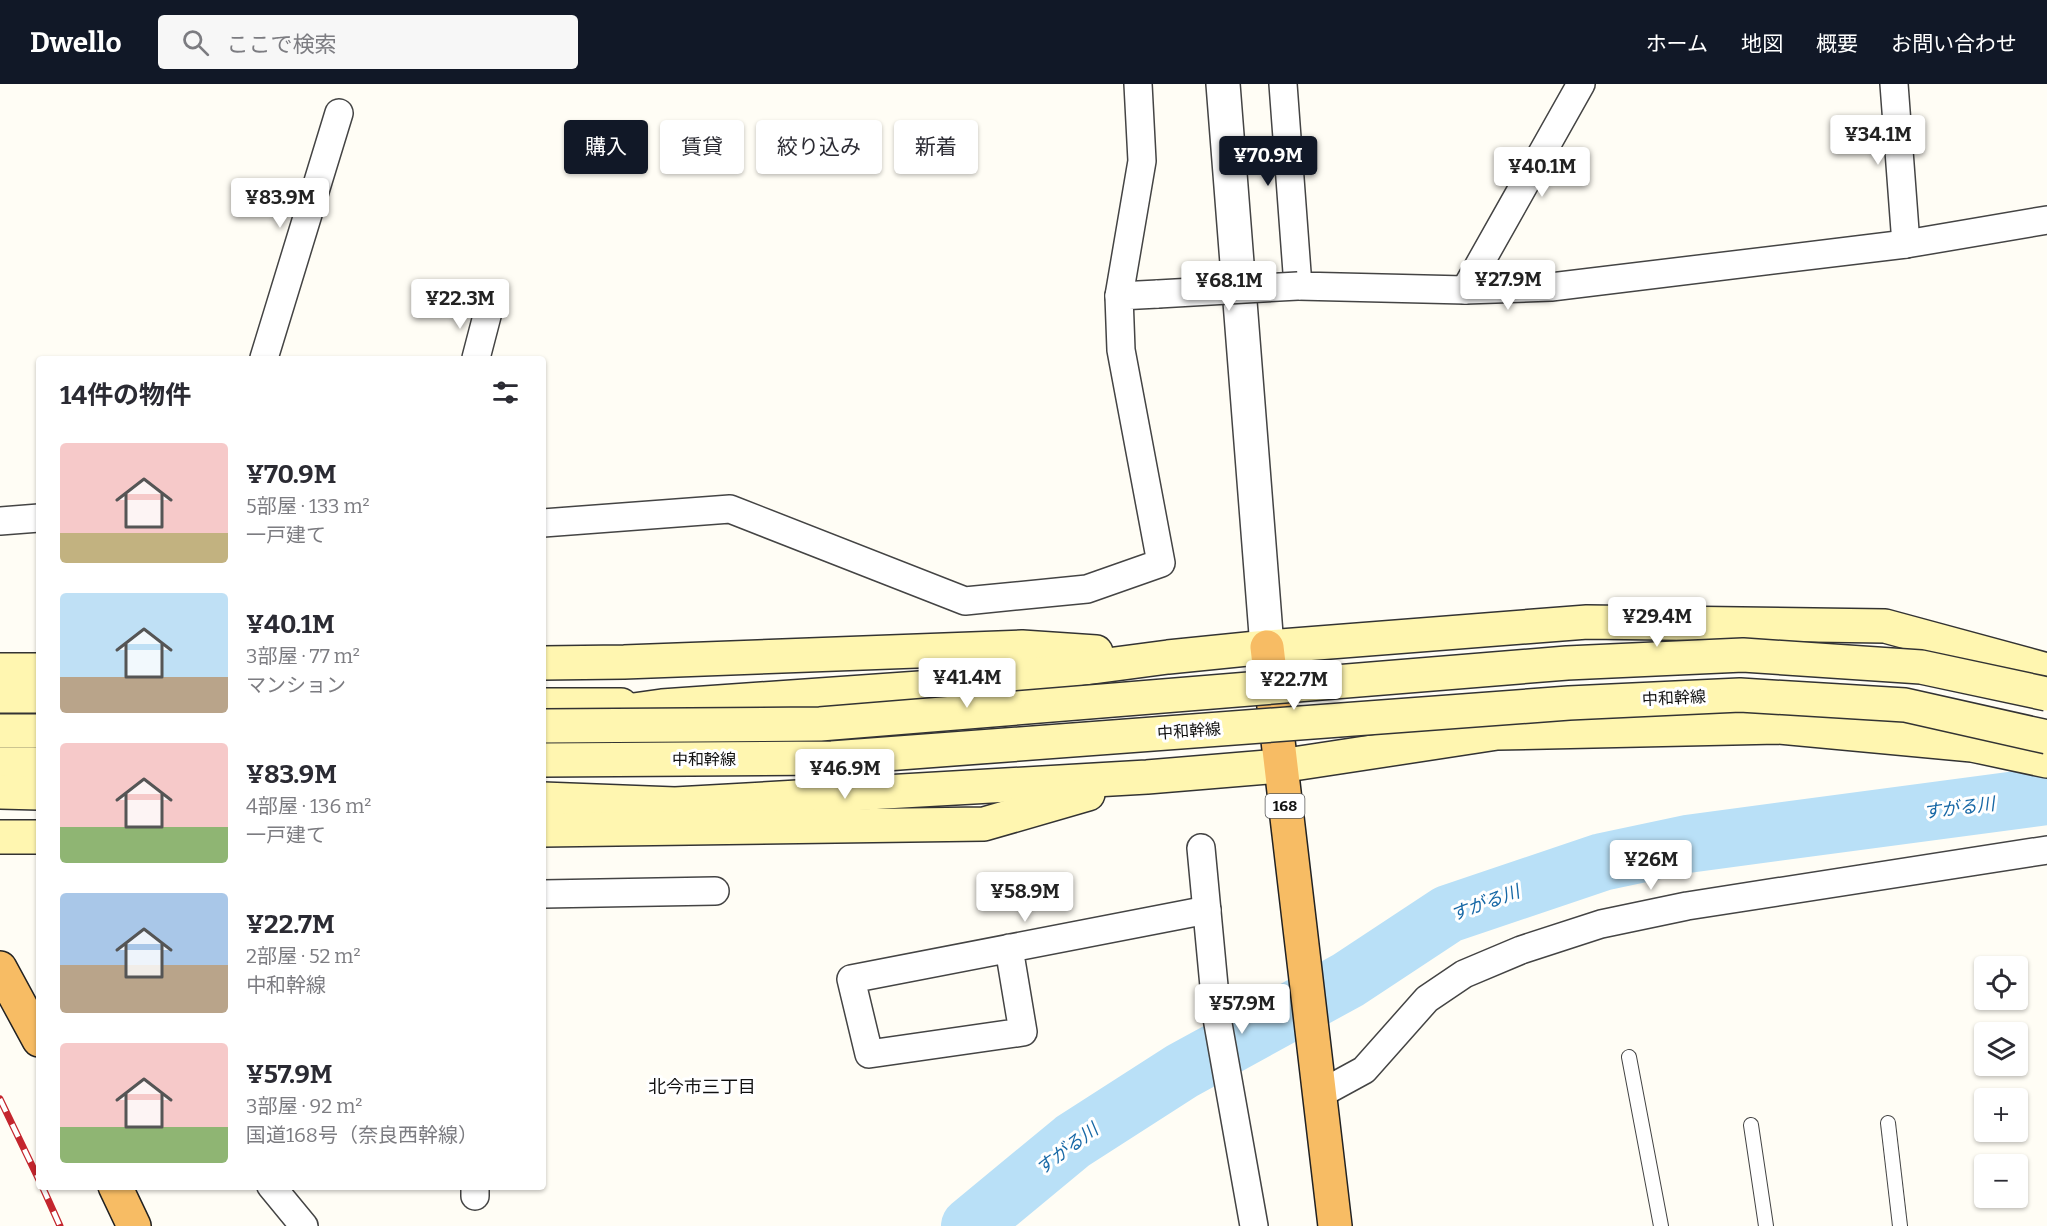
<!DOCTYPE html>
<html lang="ja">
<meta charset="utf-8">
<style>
:root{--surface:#fff;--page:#f7f7f7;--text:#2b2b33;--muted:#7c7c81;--accent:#111827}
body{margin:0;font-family:Bitter,"Noto Sans JP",serif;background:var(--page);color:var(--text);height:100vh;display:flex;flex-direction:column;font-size:22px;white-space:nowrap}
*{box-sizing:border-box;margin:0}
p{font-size:20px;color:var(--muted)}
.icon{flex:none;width:33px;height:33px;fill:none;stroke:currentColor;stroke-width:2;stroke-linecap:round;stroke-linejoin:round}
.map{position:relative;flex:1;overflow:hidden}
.drawer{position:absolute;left:36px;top:272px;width:510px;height:834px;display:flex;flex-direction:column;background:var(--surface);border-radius:6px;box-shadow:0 2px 4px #0004}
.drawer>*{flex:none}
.banner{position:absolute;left:564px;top:36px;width:570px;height:54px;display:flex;gap:12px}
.buttons{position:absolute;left:1974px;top:872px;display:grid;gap:12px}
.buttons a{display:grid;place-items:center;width:54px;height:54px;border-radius:6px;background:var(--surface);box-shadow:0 2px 4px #0004;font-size:30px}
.price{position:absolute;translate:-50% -51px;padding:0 14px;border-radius:6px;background:#fff;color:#222;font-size:20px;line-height:39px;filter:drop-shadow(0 2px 3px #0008)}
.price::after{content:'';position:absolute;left:50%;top:36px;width:18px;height:14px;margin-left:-9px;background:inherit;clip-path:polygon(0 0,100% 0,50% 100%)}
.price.active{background:var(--accent);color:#fff}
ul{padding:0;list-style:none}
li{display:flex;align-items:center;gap:18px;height:150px;padding:0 24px}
li span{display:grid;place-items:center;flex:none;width:168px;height:120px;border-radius:6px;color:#555}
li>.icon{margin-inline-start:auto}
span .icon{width:72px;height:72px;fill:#fffc;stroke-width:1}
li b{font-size:26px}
h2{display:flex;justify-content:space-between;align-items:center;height:72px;padding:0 24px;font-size:26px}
.pill{padding:0 21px;border-radius:6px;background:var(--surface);box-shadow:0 2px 4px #0004;font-size:21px;line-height:54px}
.pill.active{background:var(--accent);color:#fff}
header{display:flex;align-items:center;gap:36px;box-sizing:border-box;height:84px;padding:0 30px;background:var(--accent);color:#fff}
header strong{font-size:28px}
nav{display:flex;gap:33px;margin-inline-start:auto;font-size:21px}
.search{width:420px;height:54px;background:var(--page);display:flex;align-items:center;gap:15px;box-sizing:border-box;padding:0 21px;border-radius:6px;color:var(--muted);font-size:22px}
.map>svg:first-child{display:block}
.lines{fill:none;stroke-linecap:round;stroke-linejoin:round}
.river{stroke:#b9e0f7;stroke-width:58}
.service-casing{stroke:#444;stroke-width:16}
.minor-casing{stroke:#444;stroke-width:30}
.tertiary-casing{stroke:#444;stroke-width:36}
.secondary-casing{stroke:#333;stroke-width:36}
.trunk-casing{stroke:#222;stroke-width:36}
.service{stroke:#fff;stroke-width:14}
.minor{stroke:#fff;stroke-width:27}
.tertiary{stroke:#fff;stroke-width:33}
.secondary{stroke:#fff6b0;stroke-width:33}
.trunk{stroke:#f7bc64;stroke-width:33}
.rail-casing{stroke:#c4262e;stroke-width:7}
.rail{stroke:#fff;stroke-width:4.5;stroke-dasharray:14;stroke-linecap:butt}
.minor-bridge-casing{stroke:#444;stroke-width:30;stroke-linecap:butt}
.secondary-bridge-casing{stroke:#333;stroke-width:36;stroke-linecap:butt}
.minor-bridge{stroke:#fff;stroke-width:27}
.secondary-bridge{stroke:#fff6b0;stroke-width:33}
.labels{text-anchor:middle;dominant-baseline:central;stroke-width:6;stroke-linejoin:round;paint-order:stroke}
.shield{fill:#fff;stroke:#585858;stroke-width:1.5}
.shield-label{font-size:15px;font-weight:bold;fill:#111}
.street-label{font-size:16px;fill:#111;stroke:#fff}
.water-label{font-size:18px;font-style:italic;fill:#1768a6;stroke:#fff}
.neighbourhood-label{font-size:18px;fill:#111;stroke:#fff}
</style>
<header>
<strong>Dwello</strong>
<div class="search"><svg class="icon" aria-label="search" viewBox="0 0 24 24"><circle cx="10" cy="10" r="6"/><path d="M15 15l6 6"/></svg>ここで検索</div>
<nav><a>ホーム</a><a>地図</a><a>概要</a><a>お問い合わせ</a></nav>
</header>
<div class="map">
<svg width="2047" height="1142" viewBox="0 0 2047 1142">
<rect width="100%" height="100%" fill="#fffdf5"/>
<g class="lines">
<!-- river -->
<path class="river" d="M970,1142l103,-85 109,-70 166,-91 100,-66 154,-52 85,-18 360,-48"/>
<defs>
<g id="service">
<path d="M1629,973l32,169"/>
<path d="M1888,1039l12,103"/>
<path d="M1751,1041l15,101"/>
</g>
<g id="minor">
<path d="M1283,0l15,202 167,4 86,-3 355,-43 141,-24"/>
<path d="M1894,0l12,160"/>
<path d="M1465,206l116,-206"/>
<path d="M1119,212l23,-135 -4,-77"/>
<path d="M264,274l75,-245"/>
<path d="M476,274l12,-46"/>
<path d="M0,437l39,-3"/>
<path d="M543,439l187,-14 235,92 122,-12 74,-26 -40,-213 -2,-54 39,-2"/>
<path d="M1201,764l16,170 37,208"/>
<path d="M543,810l172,-3"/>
<path d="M1009,864l14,84 -154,22 -18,-75 356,-69"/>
<path d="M1320,1010l44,-24 63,-71 37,-25 57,-24 80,-26 86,-18 360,-56"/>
<path d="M271,1102l33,40"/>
<path d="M475,1102v10"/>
</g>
<path id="tertiary" d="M1223,0l44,563"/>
<g id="secondary">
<path d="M543,579l81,-1 398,-15 74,5"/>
<path d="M0,586h39"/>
<path d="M0,612h39"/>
<path d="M543,621h78"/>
<path d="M598,631l64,-9 286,-20 220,-29 99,-10 320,-25 298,4 162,44"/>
<path d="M0,647h39"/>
<path d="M0,680h39"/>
<path d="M0,708l39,1"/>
<path d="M543,715l132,5 472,-27 133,-11 217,-33 281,-6 194,18 75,16"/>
<path d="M543,746l441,-6 104,-30"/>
<path d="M0,753h39"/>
</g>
<g id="trunk">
<path d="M1267,563l68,579"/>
<path d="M0,884l39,72"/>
<path d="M115,1102l19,40"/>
</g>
</defs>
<!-- service casing -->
<use href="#service" class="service-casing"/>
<!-- minor casing -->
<use href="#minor" class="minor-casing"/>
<!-- tertiary casing -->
<use href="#tertiary" class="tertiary-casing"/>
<!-- secondary casing -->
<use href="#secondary" class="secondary-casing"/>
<!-- trunk casing -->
<use href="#trunk" class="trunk-casing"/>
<!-- service -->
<use href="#service" class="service"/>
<!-- minor -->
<use href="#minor" class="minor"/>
<!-- tertiary -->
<use href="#tertiary" class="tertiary"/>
<!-- secondary -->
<use href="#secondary" class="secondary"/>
<!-- trunk -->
<use href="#trunk" class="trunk"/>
<defs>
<g id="rail">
<path d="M0,1015l39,81"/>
<path d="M42,1102l18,40"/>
</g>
</defs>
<!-- rail casing -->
<use href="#rail" class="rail-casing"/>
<!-- rail -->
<use href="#rail" class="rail"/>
<defs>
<path id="minor-bridge" d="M1158,210l140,-8"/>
<g id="secondary-bridge">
<path d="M543,642l277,-2 747,-61 176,-8 178,12 126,27"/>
<path d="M543,676l289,-2 737,-55 171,-8 165,10 142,32"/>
</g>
</defs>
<!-- minor-bridge casing -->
<use href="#minor-bridge" class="minor-bridge-casing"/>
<!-- secondary-bridge casing -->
<use href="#secondary-bridge" class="secondary-bridge-casing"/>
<!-- minor-bridge -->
<use href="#minor-bridge" class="minor-bridge"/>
<!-- secondary-bridge -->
<use href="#secondary-bridge" class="secondary-bridge"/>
</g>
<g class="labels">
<!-- shield labels -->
<rect class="shield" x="1265.5" y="710" width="39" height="24" rx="4.5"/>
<g class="shield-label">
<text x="1285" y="722">168</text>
</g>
<!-- street labels -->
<g class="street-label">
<text transform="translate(1674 614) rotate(-3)">中和幹線</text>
<text transform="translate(1189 647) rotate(-4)">中和幹線</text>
<text x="704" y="675">中和幹線</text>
</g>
<!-- water labels -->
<g class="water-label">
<text transform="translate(1959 724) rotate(-7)">すがる川</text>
<text transform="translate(1485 819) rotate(-20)">すがる川</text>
<text transform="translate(1067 1065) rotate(-37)">すがる川</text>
</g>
<!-- neighbourhood labels -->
<g class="neighbourhood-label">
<text x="702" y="1003">北今市三丁目</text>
</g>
</g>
</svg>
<div class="buttons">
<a><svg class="icon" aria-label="locate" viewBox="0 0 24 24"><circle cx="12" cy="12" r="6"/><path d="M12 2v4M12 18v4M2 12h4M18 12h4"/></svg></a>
<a><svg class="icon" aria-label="layers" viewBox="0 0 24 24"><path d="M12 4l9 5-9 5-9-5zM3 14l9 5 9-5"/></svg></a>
<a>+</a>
<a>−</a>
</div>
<b class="price" style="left:1878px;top:82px">¥34.1M</b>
<b class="price active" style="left:1268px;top:103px">¥70.9M</b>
<b class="price" style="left:1542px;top:114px">¥40.1M</b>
<b class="price" style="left:280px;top:145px">¥83.9M</b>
<b class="price" style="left:1508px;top:227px">¥27.9M</b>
<b class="price" style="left:1229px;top:228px">¥68.1M</b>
<b class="price" style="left:460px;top:246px">¥22.3M</b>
<b class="price" style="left:1657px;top:564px">¥29.4M</b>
<b class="price" style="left:967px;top:625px">¥41.4M</b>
<b class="price" style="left:1294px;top:627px">¥22.7M</b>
<b class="price" style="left:845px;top:716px">¥46.9M</b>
<b class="price" style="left:1651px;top:807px">¥26M</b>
<b class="price" style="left:1025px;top:839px">¥58.9M</b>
<b class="price" style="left:1242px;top:951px">¥57.9M</b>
<div class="banner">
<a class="pill active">購入</a>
<a class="pill">賃貸</a>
<a class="pill">絞り込み</a>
<a class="pill">新着</a>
</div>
<section class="drawer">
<h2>14件の物件<svg class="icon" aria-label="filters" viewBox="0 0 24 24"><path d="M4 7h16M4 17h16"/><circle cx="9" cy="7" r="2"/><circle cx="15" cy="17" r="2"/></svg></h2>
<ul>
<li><span style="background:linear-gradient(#f6c9c9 75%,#c2b280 0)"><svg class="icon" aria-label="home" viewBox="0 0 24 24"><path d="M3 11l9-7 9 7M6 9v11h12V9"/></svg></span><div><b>¥70.9M</b><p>5部屋 · 133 m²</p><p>一戸建て</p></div></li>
<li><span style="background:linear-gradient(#bfe0f5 70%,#b9a48a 0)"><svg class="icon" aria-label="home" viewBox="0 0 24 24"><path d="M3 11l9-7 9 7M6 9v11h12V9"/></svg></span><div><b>¥40.1M</b><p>3部屋 · 77 m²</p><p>マンション</p></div></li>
<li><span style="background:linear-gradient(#f6c9c9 70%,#8fb573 0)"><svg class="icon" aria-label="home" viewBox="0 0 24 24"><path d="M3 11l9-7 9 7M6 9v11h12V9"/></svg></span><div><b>¥83.9M</b><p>4部屋 · 136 m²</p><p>一戸建て</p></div></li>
<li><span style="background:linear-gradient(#a9c7e8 60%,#b9a48a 0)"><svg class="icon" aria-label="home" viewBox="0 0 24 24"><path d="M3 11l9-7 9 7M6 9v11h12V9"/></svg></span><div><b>¥22.7M</b><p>2部屋 · 52 m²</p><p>中和幹線</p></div></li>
<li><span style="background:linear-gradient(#f6c9c9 70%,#8fb573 0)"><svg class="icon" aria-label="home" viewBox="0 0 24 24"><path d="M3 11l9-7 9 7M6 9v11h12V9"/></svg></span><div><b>¥57.9M</b><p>3部屋 · 92 m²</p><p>国道168号（奈良西幹線）</p></div></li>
</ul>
</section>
</div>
